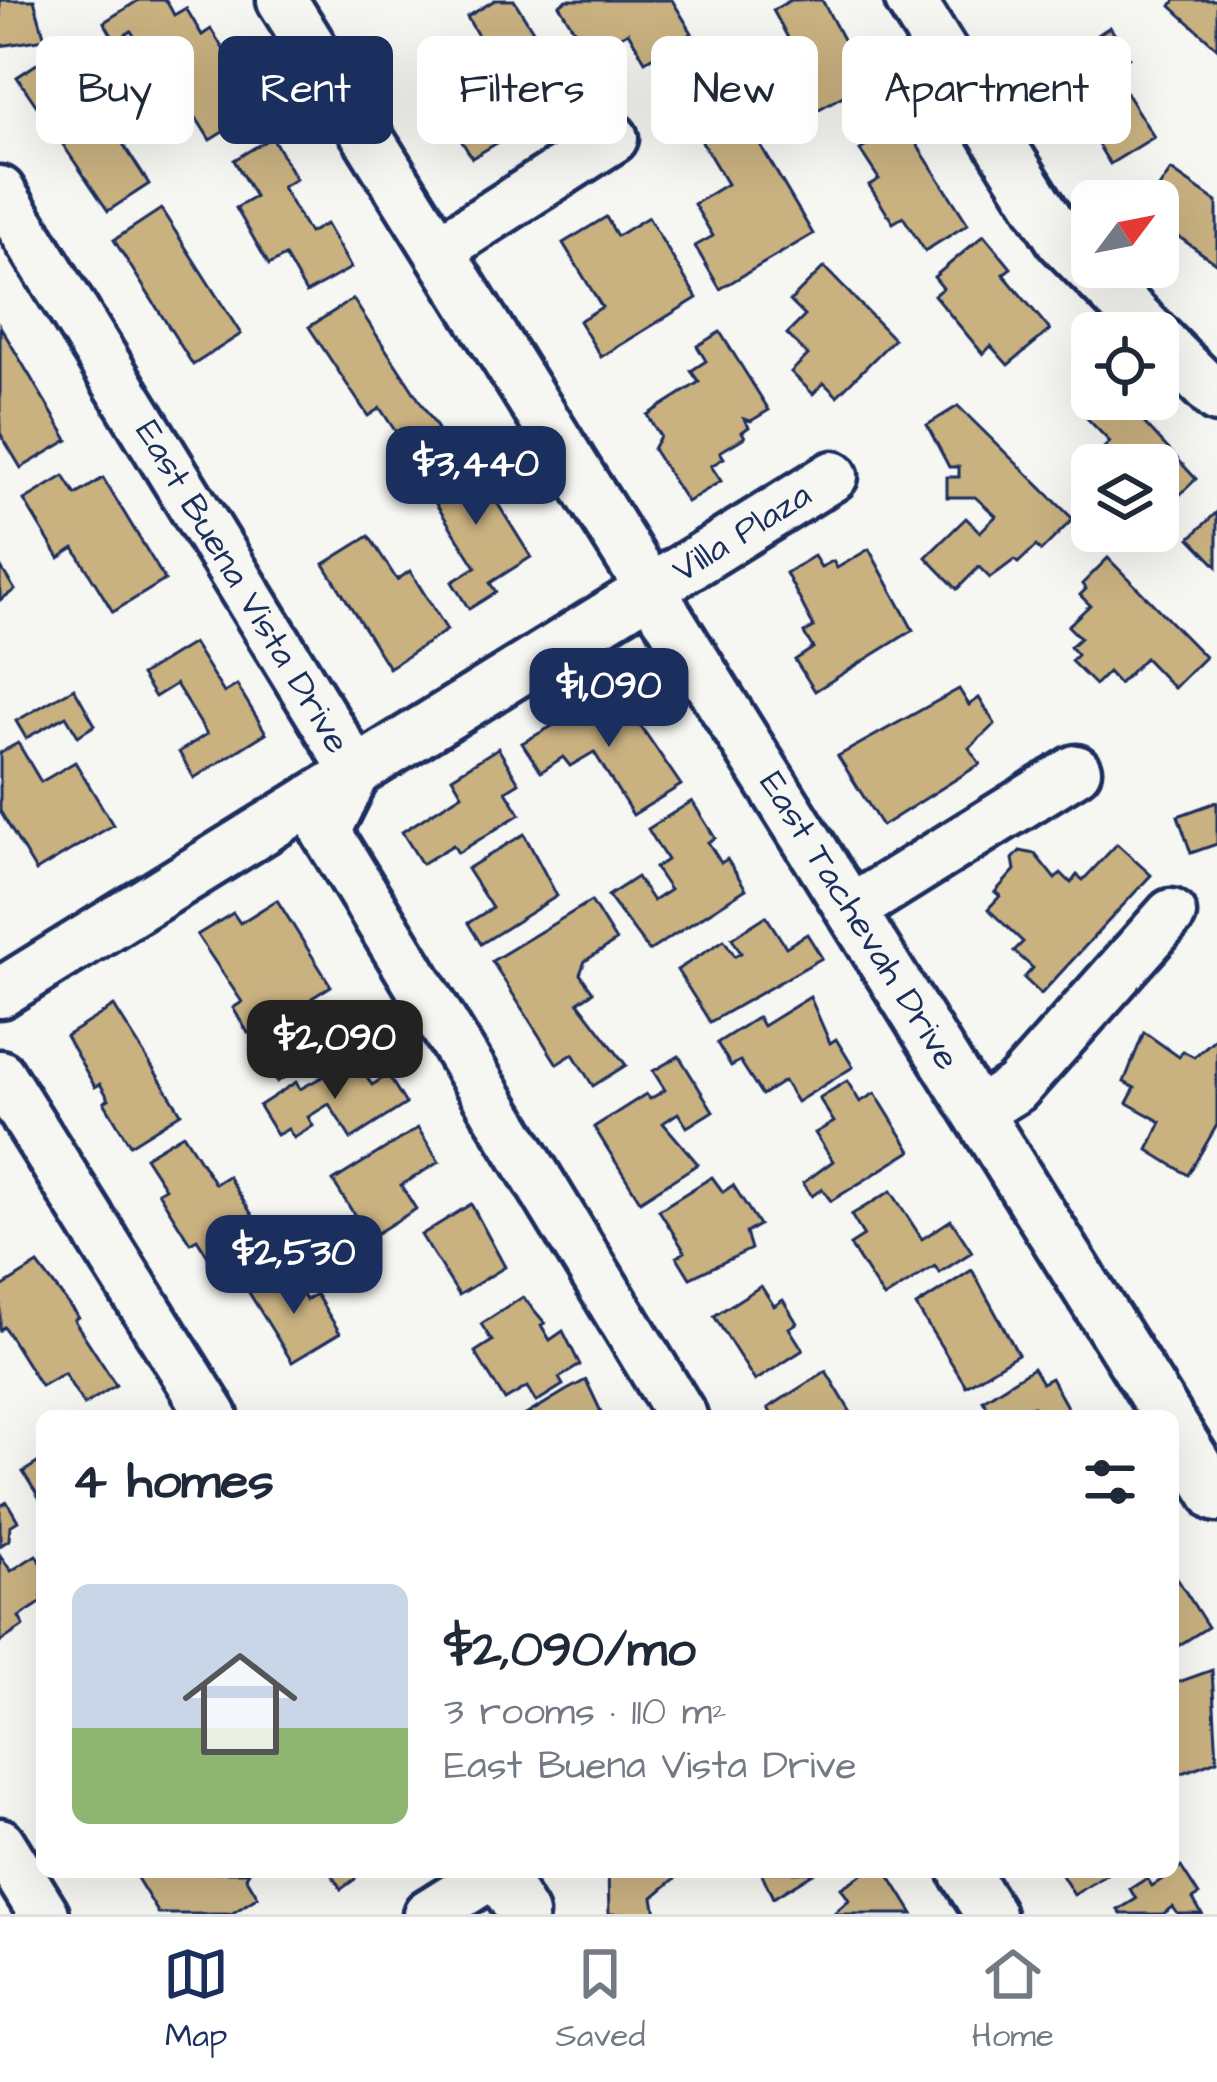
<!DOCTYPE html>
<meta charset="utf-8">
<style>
:root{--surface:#fff;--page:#f6f6f7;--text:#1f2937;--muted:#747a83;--line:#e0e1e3;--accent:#1b2f5e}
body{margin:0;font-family:"Architects Daughter",sans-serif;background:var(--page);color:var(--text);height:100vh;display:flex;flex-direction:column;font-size:45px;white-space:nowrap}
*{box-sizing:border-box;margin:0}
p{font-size:39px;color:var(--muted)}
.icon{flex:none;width:66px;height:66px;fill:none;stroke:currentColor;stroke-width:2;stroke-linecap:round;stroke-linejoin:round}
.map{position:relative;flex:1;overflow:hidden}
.details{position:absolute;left:36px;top:1410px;width:1143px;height:468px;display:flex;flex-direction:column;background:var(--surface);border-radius:18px;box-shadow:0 12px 48px #0002}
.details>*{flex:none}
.top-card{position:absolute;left:36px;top:36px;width:1146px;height:108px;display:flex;gap:24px}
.needle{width:78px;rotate:58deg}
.tools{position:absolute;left:1071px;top:180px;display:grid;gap:24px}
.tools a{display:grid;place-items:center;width:108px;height:108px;border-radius:18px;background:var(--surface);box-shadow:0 12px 48px #0002;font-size:60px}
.price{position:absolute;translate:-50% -102px;padding:0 27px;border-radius:24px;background:var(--accent);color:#fff;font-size:39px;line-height:78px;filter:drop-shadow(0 3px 6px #0008)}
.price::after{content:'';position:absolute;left:50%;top:72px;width:36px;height:27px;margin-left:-18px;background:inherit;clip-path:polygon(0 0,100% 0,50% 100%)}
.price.current{background:#222;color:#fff}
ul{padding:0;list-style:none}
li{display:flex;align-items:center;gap:36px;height:300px;padding:0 36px}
li span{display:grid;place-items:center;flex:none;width:336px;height:240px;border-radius:18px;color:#555}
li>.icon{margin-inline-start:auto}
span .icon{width:144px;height:144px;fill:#fffc;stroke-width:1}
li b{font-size:51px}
h2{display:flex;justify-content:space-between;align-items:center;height:144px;padding:0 36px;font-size:51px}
.pill{padding:0 42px;border-radius:18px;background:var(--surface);box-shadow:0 12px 48px #0002;font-size:42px;line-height:108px}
.pill.current{background:var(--accent);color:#fff}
.menu{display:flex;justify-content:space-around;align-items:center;height:168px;border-top:3px solid var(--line);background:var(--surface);font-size:33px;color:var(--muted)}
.menu a{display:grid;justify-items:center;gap:6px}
.menu .current{color:var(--accent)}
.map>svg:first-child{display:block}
.building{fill:#c9b180;stroke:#1b2f5e;stroke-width:3}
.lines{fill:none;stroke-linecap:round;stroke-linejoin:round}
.minor-casing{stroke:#1b2f5e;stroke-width:57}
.minor{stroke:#f6f6f2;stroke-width:48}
.labels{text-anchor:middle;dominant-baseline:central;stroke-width:9;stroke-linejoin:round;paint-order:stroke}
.street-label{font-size:36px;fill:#1b2f5e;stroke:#f6f6f2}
</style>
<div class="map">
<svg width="1217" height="1914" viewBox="0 0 1217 1914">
<rect width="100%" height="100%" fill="#f6f6f2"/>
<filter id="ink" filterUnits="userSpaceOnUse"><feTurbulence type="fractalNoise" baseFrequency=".00833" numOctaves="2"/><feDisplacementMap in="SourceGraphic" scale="24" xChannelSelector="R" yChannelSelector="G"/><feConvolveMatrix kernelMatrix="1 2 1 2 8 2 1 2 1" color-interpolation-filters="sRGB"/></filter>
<g filter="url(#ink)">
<!-- building -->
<g class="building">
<path d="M0,0h34l11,39 -45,7z"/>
<path d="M139,0h27l8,15 12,-7 16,27 9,-6 49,80 -50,31 -43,-69 -8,5 -28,-45 -16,10 -11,-19z"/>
<path d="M495,0h19l45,73 -66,40 14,24 -35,21 -36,-59 10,-5 -13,-23 48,-30 -14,-24z"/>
<path d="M567,0h105l20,33 -47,28 -17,-29 -25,14 -9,-14 -13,9 -22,-36z"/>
<path d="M791,0h31l24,45 9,-5 21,38 -79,43 -11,-19 13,-8 -5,-9 15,-8 -36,-67z"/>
<path d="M1175,0h42v48l-46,-42z"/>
<path d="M1110,27l19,30 -19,11 44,69 -44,27 -47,-76 25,-16 -14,-23z"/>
<path d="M61,48l88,136 -41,27 -91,-134z"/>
<path d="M722,80l91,154 -93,55 -25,-43 18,-10 -19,-32 33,-20 -47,-79z"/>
<path d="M903,123l65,101 -43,27 -22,-34 -10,6 -24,-38 10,-6 -19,-29z"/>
<path d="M272,137l24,42 -14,8 27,46 17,-9 25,44 -45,25 -21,-37 -16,9 -33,-57 19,-11 -21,-37z"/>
<path d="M1171,170l46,32v62l-59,-42v-21h-8z"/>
<path d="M161,209l80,125 -48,31 -79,-125z"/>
<path d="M606,217l11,19 31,-19 49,81 -96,59 -22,-36 23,-14 -39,-64z"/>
<path d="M984,235l27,33 -8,6 47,56 -42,35 -17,-19 -8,8 -49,-59 9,-7 -9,-11z"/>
<path d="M824,267l70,72 -57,57 -13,-13 -11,11 -22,-22 17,-17 -21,-21 18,-18 -15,-15z"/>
<path d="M353,299l85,130 -31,20 -27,-41 -12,8 -59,-89z"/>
<path d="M0,326l68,114 -47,28 -21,-35z"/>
<path d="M720,332l49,78 -18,11 -7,-2 5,8 -7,5 3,5 -25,15 4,6 -13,8 10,15 -34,21 -34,-53 7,-13 -13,-21 52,-33 -8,-11 15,-10 -9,-15z"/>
<path d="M1094,399h28l74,80 -38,37v-51h-52l-10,-10 14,-13 -29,-30z"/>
<path d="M958,406l115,113 -32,32 -5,-5 -18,17 -4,-3 -24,18 -11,-11 -22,22 -31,-32 40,-39 14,14 16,-16 -21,-19h-28v-20h12v-10h-10l-22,-42z"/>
<path d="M466,453l65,104 -41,26 6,9 -27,17 -17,-27 24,-15 -54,-85z"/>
<path d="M64,476l12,19 27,-17 62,102 -52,32 -39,-64 -15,10 -35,-58z"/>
<path d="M1217,512v54l-27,-28z"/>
<path d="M369,536l28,44 13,-9 37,59 -58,38 -65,-104z"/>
<path d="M869,549l44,81 -98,61 -20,-31 18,-12 -9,-15 10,-6 -28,-54 28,-17 7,11 12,-6 4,7z"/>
<path d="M1108,558l97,99 -31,31 -29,-30 -26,26 -11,-12 -13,13 -24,-24 6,-6 -7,-8 10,-9 -12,-12 22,-21 -10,-10 6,-6 -4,-5z"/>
<path d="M0,566l15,24 -15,10z"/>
<path d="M193,643l31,50 13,-8 29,48 -72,45 -15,-26 28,-18 -31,-50 -21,13 -14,-22z"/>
<path d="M74,688l21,37 -17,11 -12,-20 -40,22 -10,-17z"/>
<path d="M959,689l10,16 10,-7 16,26 -26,24 11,16 -98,62 -44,-70z"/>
<path d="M616,690l65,95 -48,30 -39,-63 -24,14 -7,-9 -22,15 -19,-29z"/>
<path d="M18,743l23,39 34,-20 38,63 -77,46 -36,-60v-58z"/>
<path d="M498,748l21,35 -13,8 14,23 -62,39 -5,-8 -31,19 -20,-32 60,-38 -10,-17z"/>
<path d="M692,801l23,37 -7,4 13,21 6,-4 19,30 -97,62 -41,-55 29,-19 16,24 17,-11 -15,-22 12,-8 -19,-31z"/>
<path d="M1217,802v42l-26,9 -13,-37z"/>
<path d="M524,834l33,62 -76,48 -13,-21 24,-15 -25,-39z"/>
<path d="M1117,844l34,31 -110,119 -17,-16 9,-10 -19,-17 9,-9 -35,-33 12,-13 -5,-4 20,-22 -2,-11 7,-8 15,3 20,25 6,-6 10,10 6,-8 6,5z"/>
<path d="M277,900l54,86 -19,12 7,11 -13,8 24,-11 19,31 -72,45 -19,-30 8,-6 -10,-17 -8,4 -15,-25 9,-6 -45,-67 36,-22 7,10z"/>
<path d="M591,901l25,40 -31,20 -5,13 13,18 -15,10 48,63 -33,21 -20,-32 -16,10 -65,-103z"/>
<path d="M766,916l20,31 21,-13 15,24 -112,64 -33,-52 47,-30 11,16 6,-3 -9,-15z"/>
<path d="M810,997l20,46 6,-4 17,28 -56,35 -13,-21 -22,14 -22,-34 -9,5 -14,-23 41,-26 5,9z"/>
<path d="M114,1006l67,107 -51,32 -26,-43 5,-3 -9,-15 -5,3 -29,-51z"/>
<path d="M1144,1032l35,25 4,-6 11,6 23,-20v88l-29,50 -40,-25 13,-28 -34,-19 8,-15 -11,-6z"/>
<path d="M679,1056l34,55 -26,16 -9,-14 -15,10 35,41 -58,37 -46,-74 52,-33 4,5 15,-9 -12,-19z"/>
<path d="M355,1059l17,26 16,-10 18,29 -55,35 -22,-35 -21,13 5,9 -19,12 -6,-9 -11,6 -18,-29 37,-24 4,7z"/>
<path d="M847,1081l13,21 15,-9 36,58 -80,50 -9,-12 -10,7 -9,-13 30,-22 -18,-28 19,-11 -15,-24z"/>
<path d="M418,1128l21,34 -38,23 15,24 -47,29 -36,-57z"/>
<path d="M183,1134l32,50 13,-8 26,42 -12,8 13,21 -38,24 -20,-32 -7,4 -32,-51 7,-4 -20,-31z"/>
<path d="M712,1177l11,15 10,-7 26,40 -13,8 5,16 -61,29 -13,-21 8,-5 -26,-42z"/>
<path d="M891,1191l31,48 29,-19 21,32 -33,21 -4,-7 -51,32 -34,-53 14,-9 -13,-21z"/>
<path d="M471,1204l34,63 -46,28 -38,-60z"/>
<path d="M38,1264l40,53 -4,3 42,65 -32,20 -20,-32 -23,13 -37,-59 -4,3v-42z"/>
<path d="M972,1270l46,84 -52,32 -50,-80z"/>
<path d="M276,1273l10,15 9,-6 11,18 10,-6 24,39 -48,29 -44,-71z"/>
<path d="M761,1286l13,20 9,-6 14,23 -8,5 14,22 -48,31 -41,-65z"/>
<path d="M523,1297l22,26 -4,2 9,15 13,-9 17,34 -21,13 4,7 -27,17 -9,-15 -22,13 -30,-48 17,-11 -11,-17z"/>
<path d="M1033,1368l9,15 9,-5 21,38h-33l-6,-10 -15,9 -25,1 -10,-16z"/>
<path d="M826,1371l27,45h-80l-5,-8z"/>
<path d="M586,1380l17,36h-79l43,-26z"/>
<path d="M42,1460v42l-19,-30z"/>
<path d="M7,1502l11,19 -8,5 -1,14 -9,6v-40z"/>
<path d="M0,1555l11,16 25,-16 6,10v37l-23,15 5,9 -24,16z"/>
<path d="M1173,1572l35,55 -35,22z"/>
<path d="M1212,1670l5,90 -37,14 -7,-20v-70z"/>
<path d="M1181,1867l18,28 -6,4 9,15h-24l-5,-7 -10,7h-42l-3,-4 18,-11 -6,-10 17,-11 5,8z"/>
<path d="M147,1872h102l-3,5 12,20 -27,17h-72l-22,-36z"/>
<path d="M330,1872h25v7l-14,10z"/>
<path d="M608,1872h67l3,4 -25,21 3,17h-47z"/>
<path d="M761,1872h54l-42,26z"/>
<path d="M866,1872h21l26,42h-80l16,-14 -8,-12z"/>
<path d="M1060,1872h51l-37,23z"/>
</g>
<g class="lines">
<defs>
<g id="minor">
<path d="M282,0l885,1416"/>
<path d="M910,0l151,240 91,93"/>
<path d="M0,191l356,581 -30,60 356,584"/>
<path d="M440,249l173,-111"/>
<path d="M1158,339l59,59"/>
<path d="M851,910l225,-140"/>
<path d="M0,993l833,-517"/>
<path d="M0,1075l213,341"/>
<path d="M979,1111l37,-23 155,-174"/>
<path d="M1173,1426l44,71"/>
<path d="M0,1843l44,71"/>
<path d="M497,1872l26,42"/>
<path d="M964,1872l26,42"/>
<path d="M428,1914l67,-42"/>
</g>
</defs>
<!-- minor casing -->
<use href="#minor" class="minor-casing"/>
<!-- minor -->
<use href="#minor" class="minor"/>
</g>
</g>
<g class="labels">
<!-- street labels -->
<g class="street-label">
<text transform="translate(742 533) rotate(-32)">Villa Plaza</text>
<text transform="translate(242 587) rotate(59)">East Buena Vista Drive</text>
<text transform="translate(859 921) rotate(58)">East Tachevah Drive</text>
</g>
</g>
</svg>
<div class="tools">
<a><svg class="needle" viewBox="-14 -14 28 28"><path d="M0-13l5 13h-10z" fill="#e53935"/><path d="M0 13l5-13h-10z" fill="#747a83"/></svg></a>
<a><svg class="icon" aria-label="locate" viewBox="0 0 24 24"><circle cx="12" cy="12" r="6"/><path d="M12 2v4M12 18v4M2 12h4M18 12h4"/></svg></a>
<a><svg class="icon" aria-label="layers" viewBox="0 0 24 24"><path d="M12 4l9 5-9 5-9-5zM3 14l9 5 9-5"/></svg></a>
</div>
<b class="price" style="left:476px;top:528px">$3,440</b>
<b class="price" style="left:609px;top:750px">$1,090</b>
<b class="price current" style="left:335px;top:1102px">$2,090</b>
<b class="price" style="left:294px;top:1317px">$2,530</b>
<div class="top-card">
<a class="pill">Buy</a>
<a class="pill current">Rent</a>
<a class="pill">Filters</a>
<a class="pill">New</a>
<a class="pill">Apartment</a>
</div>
<section class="details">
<h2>4 homes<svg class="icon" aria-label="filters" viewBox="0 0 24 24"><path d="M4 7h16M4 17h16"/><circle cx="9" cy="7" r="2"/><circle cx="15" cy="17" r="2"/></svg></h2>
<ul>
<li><span style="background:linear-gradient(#c9d6e8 60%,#8fb573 0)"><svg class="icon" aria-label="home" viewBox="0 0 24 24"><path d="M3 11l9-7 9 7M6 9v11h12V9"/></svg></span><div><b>$2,090/mo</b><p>3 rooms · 110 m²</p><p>East Buena Vista Drive</p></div></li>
</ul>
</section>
</div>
<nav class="menu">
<a class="current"><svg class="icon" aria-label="map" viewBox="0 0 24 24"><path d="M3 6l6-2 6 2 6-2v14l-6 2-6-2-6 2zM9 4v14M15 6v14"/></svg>Map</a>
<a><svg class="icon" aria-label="saved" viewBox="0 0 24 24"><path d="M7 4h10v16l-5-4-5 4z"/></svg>Saved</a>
<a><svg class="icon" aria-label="home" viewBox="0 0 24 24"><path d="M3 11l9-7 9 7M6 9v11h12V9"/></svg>Home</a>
</nav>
